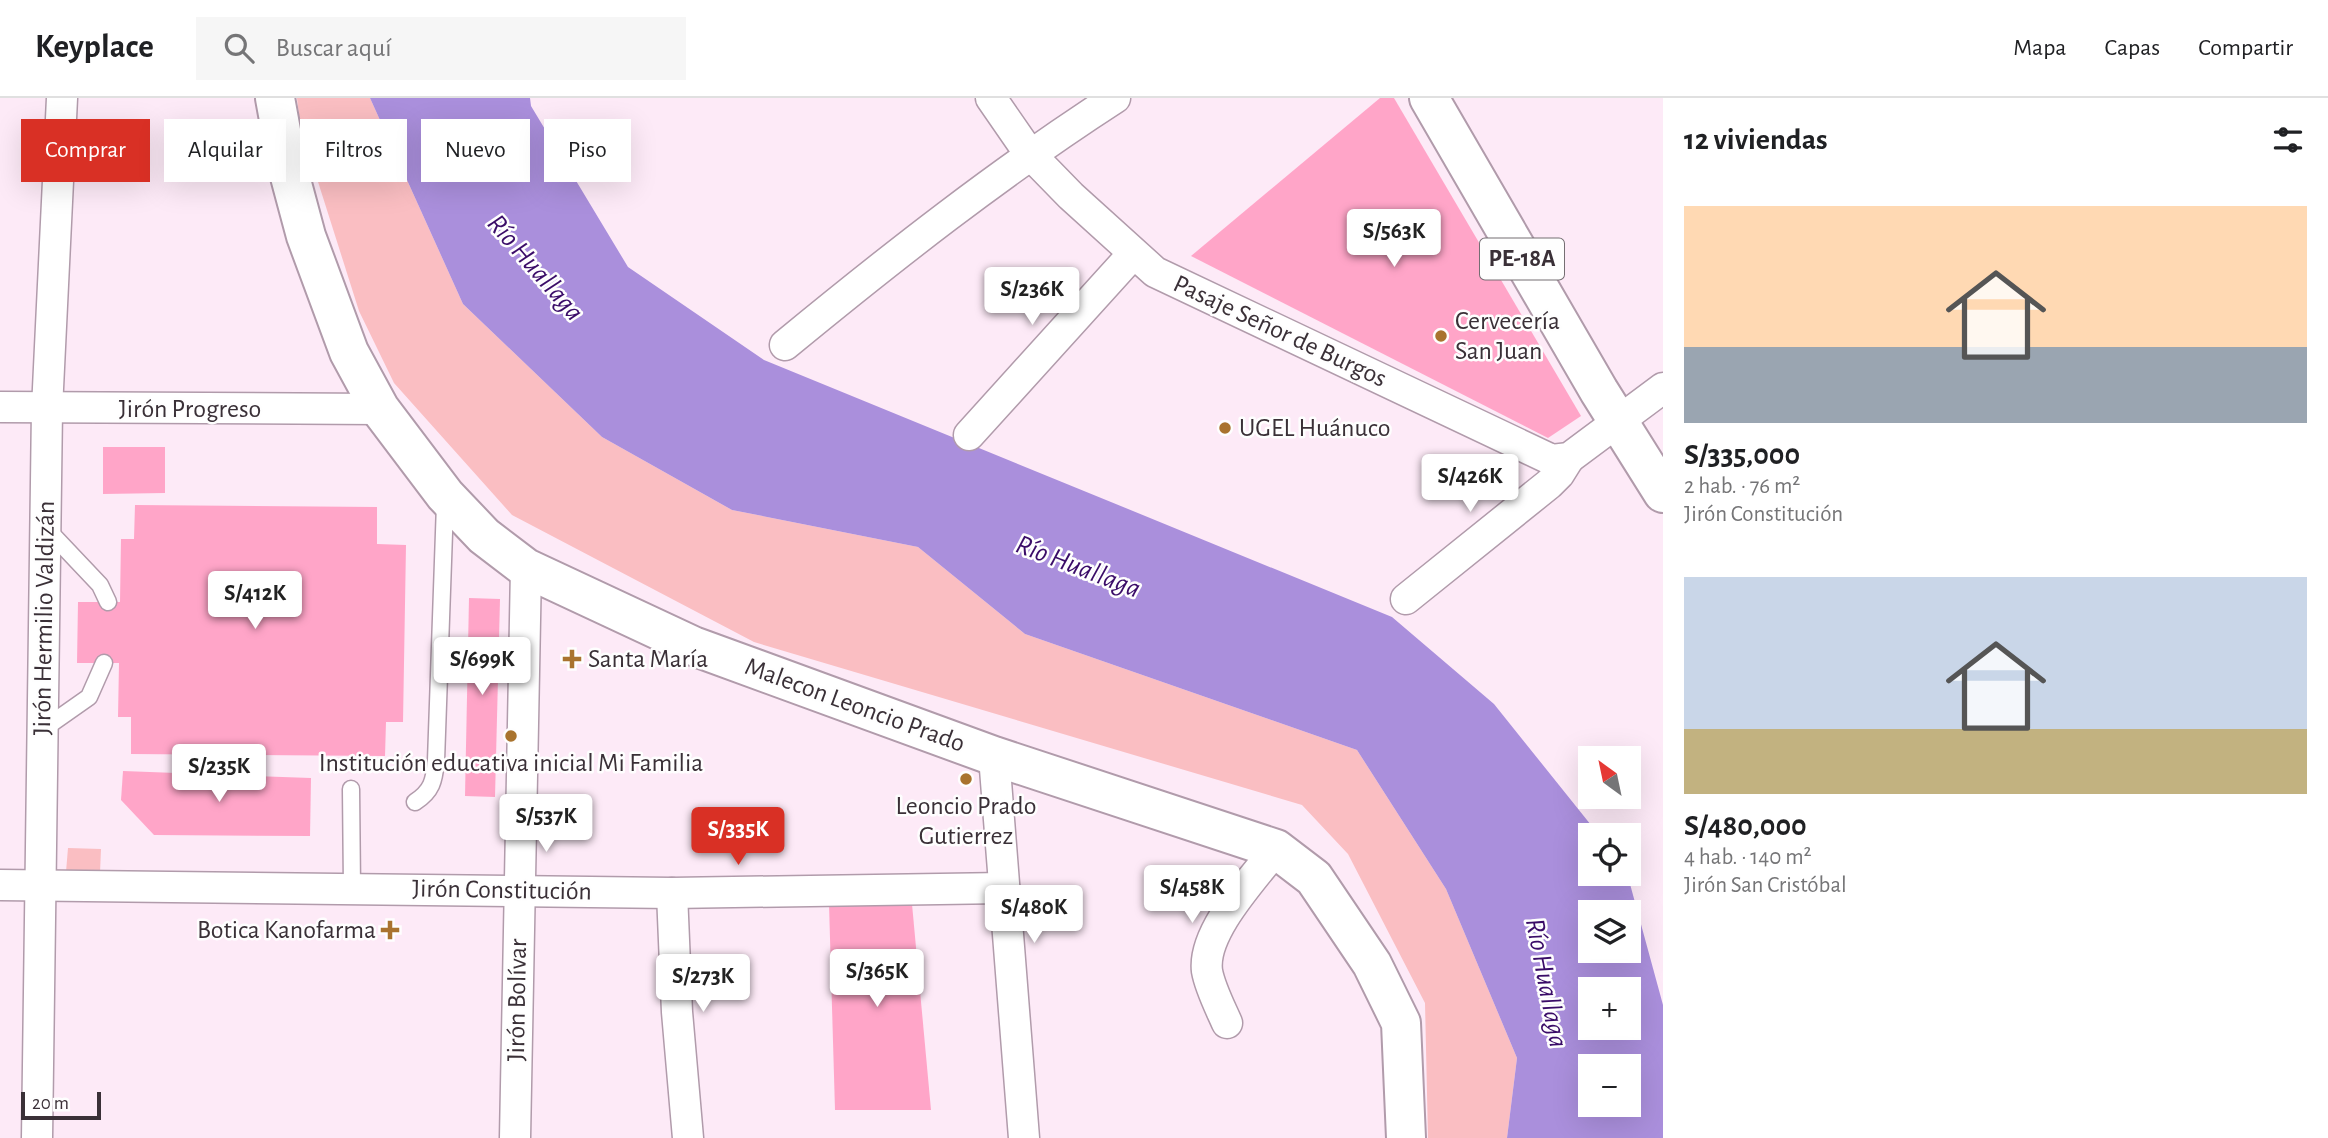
<!DOCTYPE html>
<html lang="es">
<meta charset="utf-8">
<style>
:root{--surface:#fff;--page:#f6f6f6;--text:#202124;--muted:#757577;--line:#e0e0e0;--accent:#d93025}
body{margin:0;font-family:"Alegreya Sans",sans-serif;background:var(--page);color:var(--text);height:100vh;display:flex;flex-direction:column;font-size:26px;white-space:nowrap}
*{box-sizing:border-box;margin:0}
p{font-size:23px;color:var(--muted)}
.icon{flex:none;width:38px;height:38px;fill:none;stroke:currentColor;stroke-width:2;stroke-linecap:round;stroke-linejoin:round}
.map{position:relative;flex:1;overflow:hidden}
.drawer{display:flex;flex-direction:column;background:var(--surface);width:665px}
.drawer>*{flex:none}
.banner{position:absolute;left:21px;top:21px;width:665px;height:63px;display:flex;gap:14px}
.needle{width:46px;rotate:327deg}
.tools{position:absolute;left:1578px;top:648px;display:grid;gap:14px}
.tools a{display:grid;place-items:center;width:63px;height:63px;border-radius:0px;background:var(--surface);box-shadow:0 7px 28px #0002;font-size:35px}
.scale{position:absolute;left:21px;bottom:18px;width:80px;box-sizing:border-box;padding-left:7px;border:4px solid #3a3037;border-top:0;font-size:19px;line-height:24px;white-space:nowrap;color:#3a3037;-webkit-text-stroke:5px #fefefe;paint-order:stroke}
.price{position:absolute;translate:-50% -60px;padding:0 16px;border-radius:7px;background:#fff;color:#222;font-size:23px;line-height:46px;filter:drop-shadow(0 2px 4px #0008)}
.price::after{content:'';position:absolute;left:50%;top:42px;width:21px;height:16px;margin-left:-10px;background:inherit;clip-path:polygon(0 0,100% 0,50% 100%)}
.price.on{background:var(--accent);color:#fff}
ul{padding:0;list-style:none}
li{display:grid;align-content:center;gap:14px;height:371px;padding:0 21px}
li span{display:grid;place-items:center;height:217px;border-radius:0px;color:#555}
li>.icon{margin-inline-start:auto}
span .icon{width:126px;height:126px;fill:#fffc;stroke-width:1}
li b{font-size:30px}
h2{display:flex;justify-content:space-between;align-items:center;height:84px;padding:0 21px;font-size:30px}
.chip{padding:0 24px;border-radius:0px;background:var(--surface);box-shadow:0 7px 28px #0002;font-size:24px;line-height:63px}
.chip.on{background:var(--accent);color:#fff}
header{display:flex;align-items:center;gap:42px;box-sizing:border-box;height:98px;padding:0 35px;background:var(--surface);border-bottom:2px solid var(--line)}
header strong{font-size:33px}
nav{display:flex;gap:38px;margin-inline-start:auto;font-size:24px}
.search{width:490px;height:63px;background:var(--page);display:flex;align-items:center;gap:18px;box-sizing:border-box;padding:0 24px;border-radius:0px;color:var(--muted);font-size:26px}
main{display:flex;flex:1;min-height:0}
.map>svg:first-child{display:block}
.green{fill:#fabec2}
.water{fill:#aa8fdc;fill-rule:evenodd}
.building{fill:#ffa5c8}
.lines{fill:none;stroke-linecap:round;stroke-linejoin:round}
.lane-casing{stroke:#b19bab;stroke-width:19}
.street-casing{stroke:#b19bab;stroke-width:33}
.primary-casing{stroke:#b19bab;stroke-width:42}
.highway-casing{stroke:#b19bab;stroke-width:42}
.lane{stroke:#fff;stroke-width:16}
.street{stroke:#fff;stroke-width:30}
.primary{stroke:#fff;stroke-width:38}
.highway{stroke:#fff;stroke-width:38}
.poi-dot{fill:#a9732e;stroke:#fefefe;stroke-width:2.5}
.labels{text-anchor:middle;dominant-baseline:central;stroke-width:5;stroke-linejoin:round;paint-order:stroke}
.shield{fill:#fefefe;stroke:#756e73;stroke-width:2}
.shield-label{font-size:24px;font-weight:bold;fill:#3a3037}
.poi-label{font-size:26px;fill:#3a3037;stroke:#fefefe;text-anchor:start}
.street-label{font-size:26px;fill:#3a3037;stroke:#fefefe}
.water-label{font-size:28px;font-style:italic;fill:#3a0c68;stroke:#fefefe}
</style>
<header>
<strong>Keyplace</strong>
<div class="search"><svg class="icon" aria-label="search" viewBox="0 0 24 24"><circle cx="10" cy="10" r="6"/><path d="M15 15l6 6"/></svg>Buscar aquí</div>
<nav><a>Mapa</a><a>Capas</a><a>Compartir</a></nav>
</header>
<main>
<div class="map">
<svg width="1663" height="1040" viewBox="0 0 1663 1040">
<rect width="100%" height="100%" fill="#fdeaf7"/>
<!-- green -->
<g class="green">
<path d="M297,0h73l93,206 139,133 130,73 186,37 107,87 332,116 89,139 71,169 -10,80h-79l-3,-135 -77,-149 -46,-49 -548,-163 -242,-127 -118,-132 -35,-72 -59,-186z"/>
<path d="M68,750l33,1 -1,24 -34,-1z"/>
</g>
<!-- water -->
<path class="water" d="M370,0h160l1,8 97,161 136,93 628,257 102,87 105,131h-8v38h36l36,132v133h-156l10,-80 -71,-169 -89,-139 -332,-116 -107,-87 -186,-37 -130,-73 -139,-133zM1591,814h38v38h-38zM1591,891h38v38h-38zM1591,968h38v38h-38z"/>
<!-- building -->
<g class="building">
<path d="M1380,0h14l187,318 -33,22 -357,-182z"/>
<path d="M103,349h62v46l-62,1z"/>
<path d="M135,407l242,2v37l29,1 -3,177h-17l-1,34 -254,-2v-37h-13l1,-54h-42l1,-61h42l1,-63h13z"/>
<path d="M469,500l31,1 -5,198 -30,-1z"/>
<path d="M123,673l188,7 -1,58 -156,-1 -33,-35z"/>
<path d="M829,806h83l19,206h-96z"/>
</g>
<g class="lines">
<defs>
<g id="lane">
<path d="M46,430l54,57 8,17"/>
<path d="M42,632l47,-33 15,-34"/>
<path d="M351,691l1,99"/>
<path d="M415,704c17,-11 19,-21 21,-41l9,-257"/>
</g>
<g id="street">
<path d="M991,0l38,55 42,43 84,76 397,188 17,-2 94,-70"/>
<path d="M785,247c107,-88 214,-172 330,-247"/>
<path d="M0,309l380,2"/>
<path d="M969,337l164,-181"/>
<path d="M1406,501l143,-115 10,-10 10,-16"/>
<path d="M994,658l30,382"/>
<path d="M0,787l672,8 332,-5"/>
<path d="M672,795l5,119 11,126"/>
<path d="M1227,925c-7,-16 -17,-35 -20,-52 -5,-39 46,-92 69,-122"/>
<path d="M37,1040l10,-729 15,-311"/>
<path d="M515,1040l11,-570"/>
</g>
<path id="primary" d="M275,0l13,71 18,67 43,116 31,57 65,86 39,41 42,32 167,78 301,110 282,93 38,29 58,86 29,59 5,115"/>
<path id="highway" d="M1429,0l170,293 64,102"/>
</defs>
<!-- lane casing -->
<use href="#lane" class="lane-casing"/>
<!-- street casing -->
<use href="#street" class="street-casing"/>
<!-- primary casing -->
<use href="#primary" class="primary-casing"/>
<!-- highway casing -->
<use href="#highway" class="highway-casing"/>
<!-- lane -->
<use href="#lane" class="lane"/>
<!-- street -->
<use href="#street" class="street"/>
<!-- primary -->
<use href="#primary" class="primary"/>
<!-- highway -->
<use href="#highway" class="highway"/>
</g>
<!-- markers -->
<g class="poi-dot">
<circle cx="1441" cy="238" r="7"/>
<circle cx="1225" cy="330" r="7"/>
<path d="M568.5 550.5h7v7h7v7h-7v7h-7v-7h-7v-7h7z"/>
<circle cx="511" cy="638" r="7"/>
<circle cx="966" cy="681" r="7"/>
<path d="M386.5 821.5h7v7h7v7h-7v7h-7v-7h-7v-7h7z"/>
</g>
<g class="labels">
<!-- shield labels -->
<rect class="shield" x="1480" y="140.5" width="84" height="41" rx="5"/>
<g class="shield-label">
<text x="1522" y="161">PE-18A</text>
</g>
<!-- poi labels -->
<g class="poi-label">
<text x="1455" y="223">Cervecería<tspan x="1455" dy="30">San Juan</tspan></text>
<text x="1239" y="330">UGEL Huánuco</text>
<text x="588" y="561">Santa María</text>
<text x="511" y="665" text-anchor="middle">Institución educativa inicial Mi Familia</text>
<text x="966" y="708" text-anchor="middle">Leoncio Prado<tspan x="966" dy="30">Gutierrez</tspan></text>
<text x="376" y="832" text-anchor="end">Botica Kanofarma</text>
</g>
<!-- street labels -->
<g class="street-label">
<text transform="translate(1280 233) rotate(25)">Pasaje Señor de Burgos</text>
<text x="190" y="311">Jirón Progreso</text>
<text transform="translate(44 520) rotate(-89)">Jirón Hermilio Valdizán</text>
<text transform="translate(855 607) rotate(20)">Malecon Leoncio Prado</text>
<text transform="translate(502 792) rotate(1)">Jirón Constitución</text>
<text transform="translate(517 902) rotate(-89)">Jirón Bolívar</text>
</g>
<!-- water labels -->
<g class="water-label">
<text transform="translate(535 170) rotate(49)">Río Huallaga</text>
<text transform="translate(1078 469) rotate(21)">Río Huallaga</text>
<text transform="translate(1546 885) rotate(79)">Río Huallaga</text>
</g>
</g>
</svg>
<div class="tools">
<a><svg class="needle" viewBox="-14 -14 28 28"><path d="M0-13l5 13h-10z" fill="#e53935"/><path d="M0 13l5-13h-10z" fill="#757577"/></svg></a>
<a><svg class="icon" aria-label="locate" viewBox="0 0 24 24"><circle cx="12" cy="12" r="6"/><path d="M12 2v4M12 18v4M2 12h4M18 12h4"/></svg></a>
<a><svg class="icon" aria-label="layers" viewBox="0 0 24 24"><path d="M12 4l9 5-9 5-9-5zM3 14l9 5 9-5"/></svg></a>
<a>+</a>
<a>−</a>
</div>
<div class="scale">20 m</div>
<b class="price" style="left:1394px;top:171px">S/563K</b>
<b class="price" style="left:1032px;top:229px">S/236K</b>
<b class="price" style="left:1470px;top:416px">S/426K</b>
<b class="price" style="left:255px;top:533px">S/412K</b>
<b class="price" style="left:482px;top:599px">S/699K</b>
<b class="price" style="left:219px;top:706px">S/235K</b>
<b class="price" style="left:546px;top:756px">S/537K</b>
<b class="price on" style="left:738px;top:769px">S/335K</b>
<b class="price" style="left:1192px;top:827px">S/458K</b>
<b class="price" style="left:1034px;top:847px">S/480K</b>
<b class="price" style="left:877px;top:911px">S/365K</b>
<b class="price" style="left:703px;top:916px">S/273K</b>
<div class="banner">
<a class="chip on">Comprar</a>
<a class="chip">Alquilar</a>
<a class="chip">Filtros</a>
<a class="chip">Nuevo</a>
<a class="chip">Piso</a>
</div>
</div>
<section class="drawer">
<h2>12 viviendas<svg class="icon" aria-label="filters" viewBox="0 0 24 24"><path d="M4 7h16M4 17h16"/><circle cx="9" cy="7" r="2"/><circle cx="15" cy="17" r="2"/></svg></h2>
<ul>
<li><span style="background:linear-gradient(#ffd9b3 65%,#9aa5b1 0)"><svg class="icon" aria-label="home" viewBox="0 0 24 24"><path d="M3 11l9-7 9 7M6 9v11h12V9"/></svg></span><div><b>S/335,000</b><p>2 hab. · 76 m²</p><p>Jirón Constitución</p></div></li>
<li><span style="background:linear-gradient(#c9d6e8 70%,#c2b280 0)"><svg class="icon" aria-label="home" viewBox="0 0 24 24"><path d="M3 11l9-7 9 7M6 9v11h12V9"/></svg></span><div><b>S/480,000</b><p>4 hab. · 140 m²</p><p>Jirón San Cristóbal</p></div></li>
</ul>
</section>
</main>
